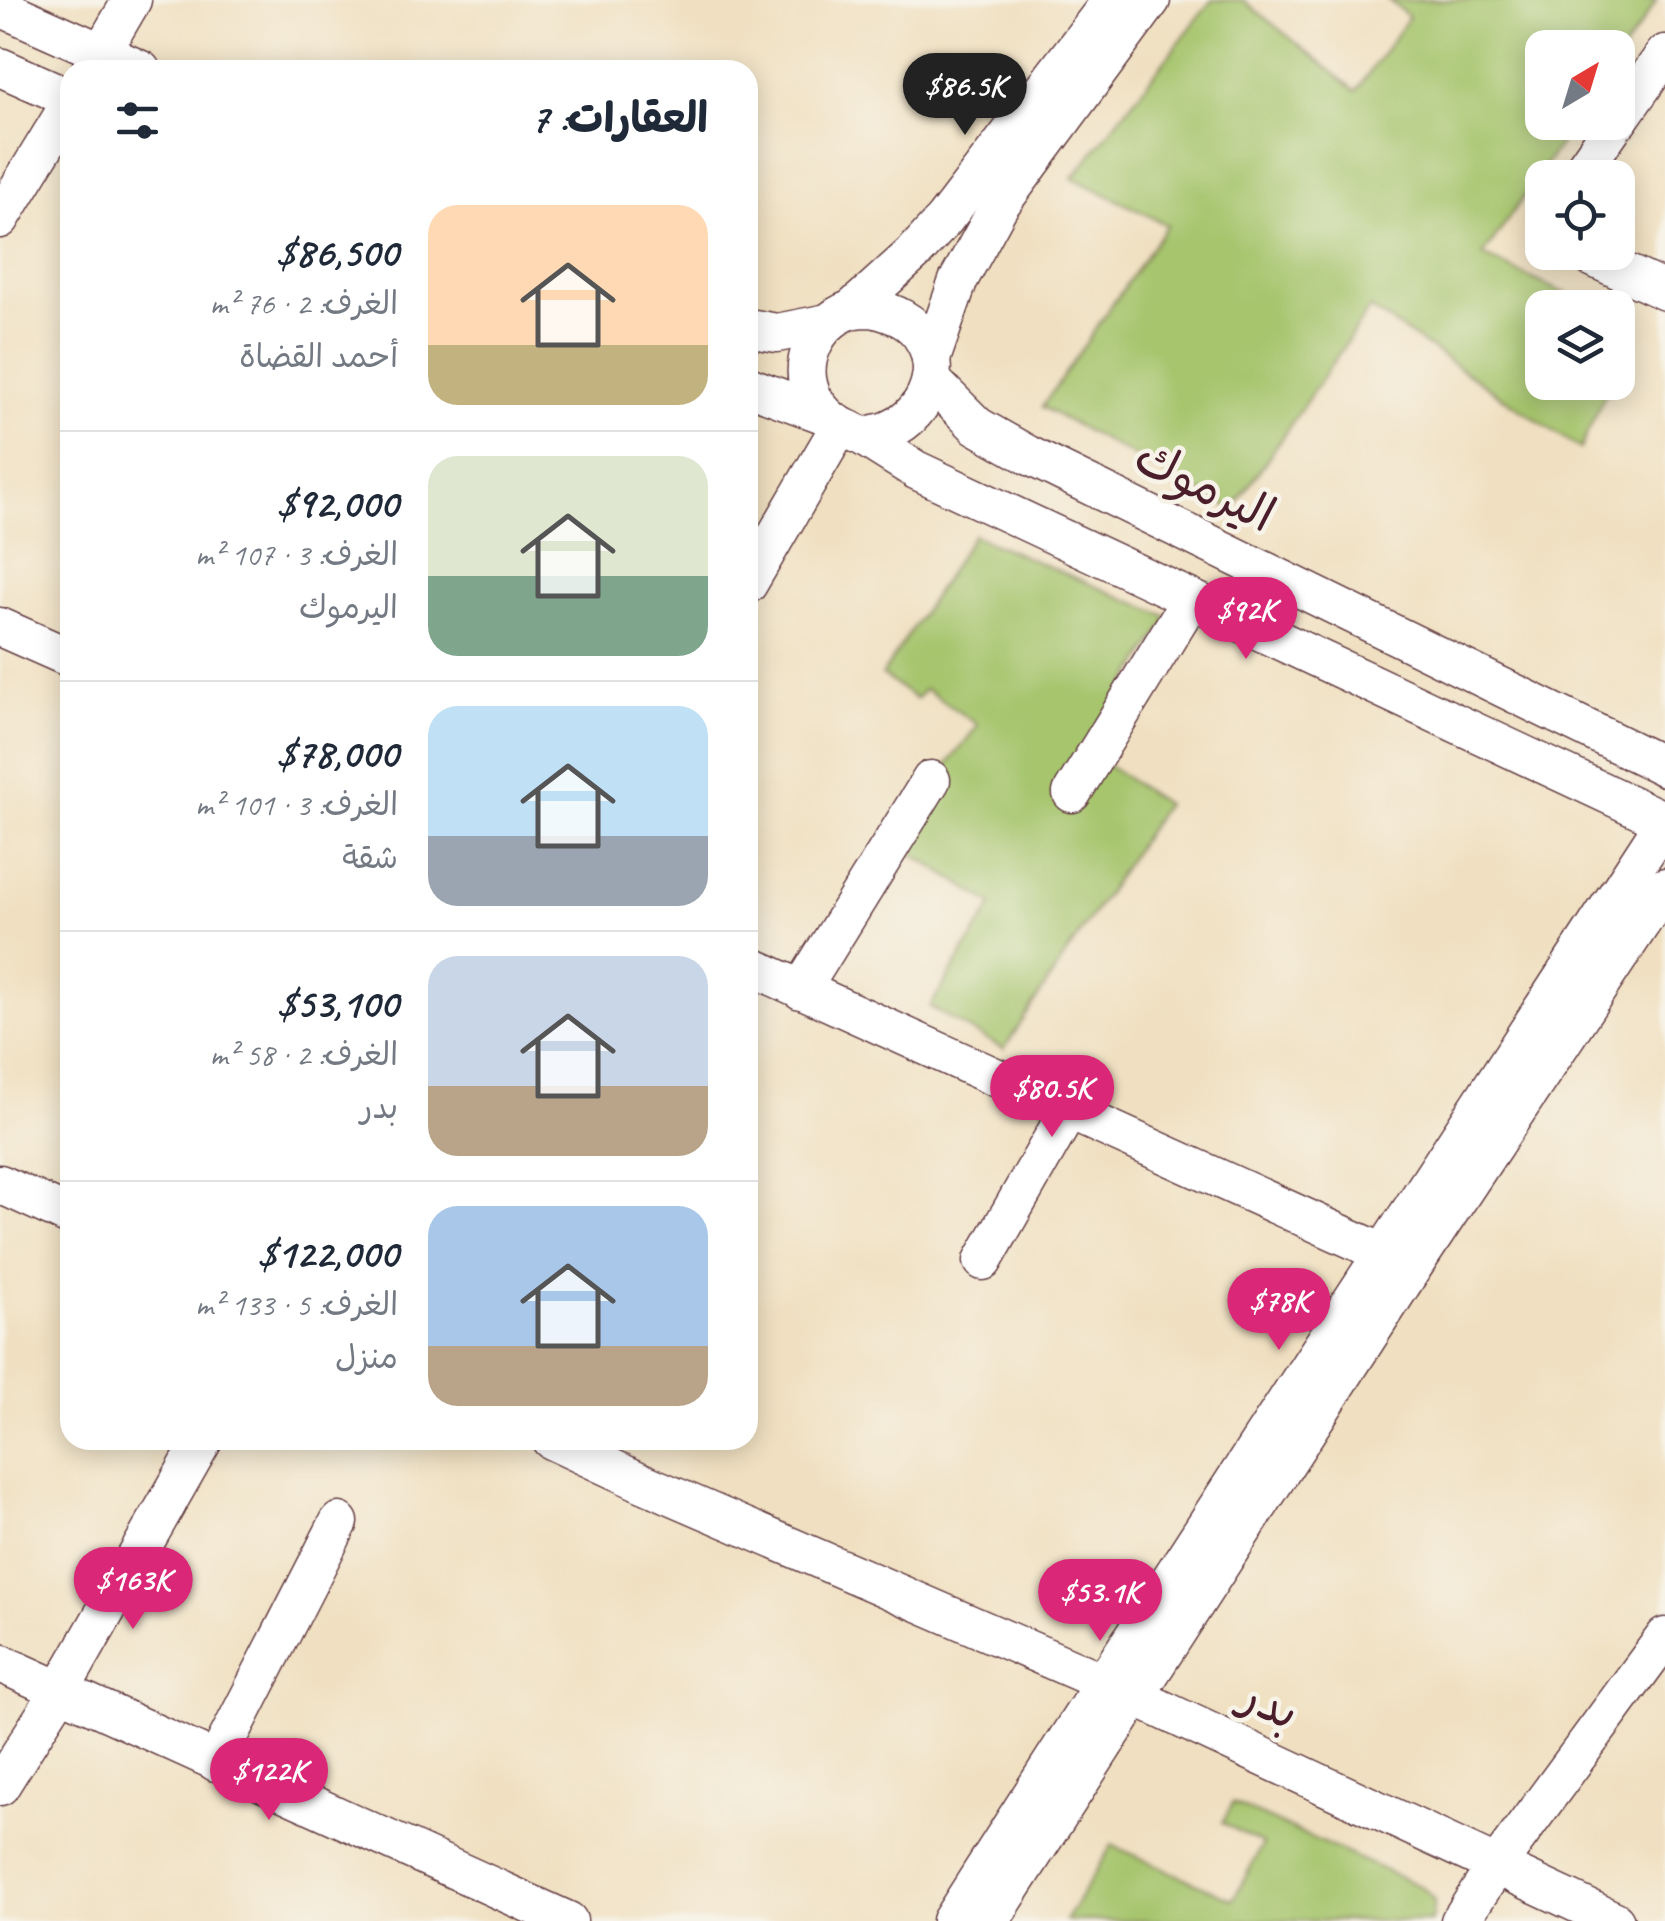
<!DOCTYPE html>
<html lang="ar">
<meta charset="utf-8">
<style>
:root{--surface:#fff;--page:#f6f6f7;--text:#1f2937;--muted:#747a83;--line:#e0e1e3;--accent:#db2777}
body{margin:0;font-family:Caveat,"Playpen Sans Arabic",sans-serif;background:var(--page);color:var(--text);direction:rtl;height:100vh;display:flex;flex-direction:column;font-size:38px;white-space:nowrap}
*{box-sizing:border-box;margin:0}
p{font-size:32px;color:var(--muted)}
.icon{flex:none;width:55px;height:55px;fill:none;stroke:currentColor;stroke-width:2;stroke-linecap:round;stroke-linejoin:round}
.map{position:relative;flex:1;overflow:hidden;direction:ltr}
.drawer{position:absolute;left:60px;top:60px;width:698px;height:1390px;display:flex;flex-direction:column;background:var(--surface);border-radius:30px;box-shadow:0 5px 25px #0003;direction:rtl}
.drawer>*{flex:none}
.needle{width:65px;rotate:38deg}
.controls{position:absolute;left:1525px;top:30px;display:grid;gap:20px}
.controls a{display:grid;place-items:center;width:110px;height:110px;border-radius:20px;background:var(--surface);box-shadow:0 5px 25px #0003;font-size:50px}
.price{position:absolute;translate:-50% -85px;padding:0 22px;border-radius:35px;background:var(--accent);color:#fff;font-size:32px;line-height:65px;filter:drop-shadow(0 2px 5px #0008)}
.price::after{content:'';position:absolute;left:50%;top:60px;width:30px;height:22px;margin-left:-15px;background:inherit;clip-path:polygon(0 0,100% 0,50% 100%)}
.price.current{background:#222;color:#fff}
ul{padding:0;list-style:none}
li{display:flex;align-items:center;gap:30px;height:250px;padding:0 50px}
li+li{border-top:2px solid var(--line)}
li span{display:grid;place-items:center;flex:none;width:280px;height:200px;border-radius:30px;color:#555}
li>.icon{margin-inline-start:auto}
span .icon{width:120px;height:120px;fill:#fffc;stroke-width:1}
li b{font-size:42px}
h2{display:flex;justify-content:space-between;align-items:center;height:120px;padding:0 50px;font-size:42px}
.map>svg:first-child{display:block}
.green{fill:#a6c56d;stroke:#78724c;stroke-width:2.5}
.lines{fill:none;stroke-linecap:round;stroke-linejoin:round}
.minor-casing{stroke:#633c42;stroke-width:41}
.minor{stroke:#fff;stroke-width:38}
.labels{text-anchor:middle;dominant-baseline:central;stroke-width:9;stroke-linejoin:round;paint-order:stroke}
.street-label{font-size:48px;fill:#4a1f2b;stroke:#f7f3e8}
</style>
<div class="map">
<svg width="1665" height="1921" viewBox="0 0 1665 1921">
<rect width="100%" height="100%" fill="#f7f3e8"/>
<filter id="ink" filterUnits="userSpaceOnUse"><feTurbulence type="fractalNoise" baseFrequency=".01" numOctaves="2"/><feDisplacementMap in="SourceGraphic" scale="20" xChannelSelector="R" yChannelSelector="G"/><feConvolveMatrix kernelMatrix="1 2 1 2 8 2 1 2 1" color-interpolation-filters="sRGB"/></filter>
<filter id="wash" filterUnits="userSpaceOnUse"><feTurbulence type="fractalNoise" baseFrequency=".0048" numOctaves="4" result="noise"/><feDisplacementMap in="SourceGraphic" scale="40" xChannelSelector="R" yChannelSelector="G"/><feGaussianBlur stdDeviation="2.25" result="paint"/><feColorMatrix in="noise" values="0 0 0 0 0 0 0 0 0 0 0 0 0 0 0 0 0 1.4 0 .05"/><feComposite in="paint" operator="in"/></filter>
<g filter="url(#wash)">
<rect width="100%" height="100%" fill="#f0e0c1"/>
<!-- green -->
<g class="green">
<path d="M1212,0h31l113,91 53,-74 -20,-17h268l-39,59v-11h-76v74l32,1 -91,133 111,51 -52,1v74l68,1 -30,66 -210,-141 -137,201 -191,-102 125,-182 -94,-47z"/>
<path d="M1618,318l18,8 -18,41z"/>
<path d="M973,535l196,82 -83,134 79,53 -161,245 -74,-42 63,-102 -85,-54 44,-69 -11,-9 37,-48 -53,-36 -9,10 -34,-24z"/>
<path d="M1233,1803l189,84 12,14 -3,20h-366l47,-76 121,55 30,-56 -41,-21z"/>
</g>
</g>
<g filter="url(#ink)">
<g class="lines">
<defs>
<g id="minor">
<path d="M0,7l141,63"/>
<path d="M0,67l70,31"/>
<path d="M91,70l41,-70"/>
<path d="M1618,121l47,-67"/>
<path d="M1577,178l39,-56"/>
<path d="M0,219l70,-115"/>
<path d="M1581,252l84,39"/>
<path d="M873,308c20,5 40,12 51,32 21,36 -3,80 -40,92 -7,1 -17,5 -23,3 -5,-1 -9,-4 -14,-6 -15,-6 -26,-16 -34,-31 -17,-34 2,-75 37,-88 7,-2 16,-2 23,-2z"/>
<path d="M852,309l63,-57 29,-32 168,-220"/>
<path d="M748,328l29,5 51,-10"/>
<path d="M931,359l27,-78 41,-75 152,-206"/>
<path d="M931,380l46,46 51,29 637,312"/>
<path d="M748,386l75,28"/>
<path d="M862,436l54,34 749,351"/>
<path d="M748,584l92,-158"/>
<path d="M0,627l70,31"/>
<path d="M1072,793l119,-194"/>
<path d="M748,965l637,289"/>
<path d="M801,990l130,-210"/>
<path d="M0,1184l70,32"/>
<path d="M983,1261l86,-151"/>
<path d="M551,1440l90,42 462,200 512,239"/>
<path d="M0,1663l568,258"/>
<path d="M216,1762l123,-240"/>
<path d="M0,1786l60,-95 143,-251"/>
<path d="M951,1921c234,-369 476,-733 714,-1100"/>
<path d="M990,1921l424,-656 251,-378"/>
<path d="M1460,1921l37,-56 168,-228"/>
</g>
</defs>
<!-- minor casing -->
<use href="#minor" class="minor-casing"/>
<!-- minor -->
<use href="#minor" class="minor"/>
</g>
</g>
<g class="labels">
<!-- street labels -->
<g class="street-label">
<text transform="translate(1205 486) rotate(26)">اليرموك</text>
<text transform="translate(1270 1704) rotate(25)">بدر</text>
</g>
</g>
</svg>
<div class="controls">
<a><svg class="needle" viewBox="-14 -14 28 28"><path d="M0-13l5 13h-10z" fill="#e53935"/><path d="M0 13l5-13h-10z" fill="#747a83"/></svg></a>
<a><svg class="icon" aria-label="locate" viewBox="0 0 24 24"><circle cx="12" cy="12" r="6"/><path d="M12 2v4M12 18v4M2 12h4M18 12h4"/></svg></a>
<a><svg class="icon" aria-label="layers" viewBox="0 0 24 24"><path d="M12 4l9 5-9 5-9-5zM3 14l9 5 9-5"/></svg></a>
</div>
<b class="price current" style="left:965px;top:138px">$86.5K</b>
<b class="price" style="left:1246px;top:662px">$92K</b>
<b class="price" style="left:1052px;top:1140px">$80.5K</b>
<b class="price" style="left:1279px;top:1353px">$78K</b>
<b class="price" style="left:133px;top:1632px">$163K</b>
<b class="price" style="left:1100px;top:1644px">$53.1K</b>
<b class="price" style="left:269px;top:1823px">$122K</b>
<section class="drawer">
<h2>العقارات: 7<svg class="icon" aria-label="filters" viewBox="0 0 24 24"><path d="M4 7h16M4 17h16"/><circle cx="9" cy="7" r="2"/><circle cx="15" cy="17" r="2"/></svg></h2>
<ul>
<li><span style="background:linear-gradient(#ffd9b3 70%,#c2b280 0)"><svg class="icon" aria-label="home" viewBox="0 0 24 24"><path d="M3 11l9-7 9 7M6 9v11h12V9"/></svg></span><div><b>$86,500</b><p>الغرف: 2 · 76 m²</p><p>أحمد القضاة</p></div></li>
<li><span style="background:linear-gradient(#dfe7d0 60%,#7fa58c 0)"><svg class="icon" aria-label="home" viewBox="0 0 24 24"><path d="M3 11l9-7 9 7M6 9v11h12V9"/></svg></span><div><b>$92,000</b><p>الغرف: 3 · 107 m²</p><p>اليرموك</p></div></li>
<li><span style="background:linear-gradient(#bfe0f5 65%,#9aa5b1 0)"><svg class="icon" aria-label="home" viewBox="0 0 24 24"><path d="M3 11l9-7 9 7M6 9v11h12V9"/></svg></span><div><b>$78,000</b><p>الغرف: 3 · 101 m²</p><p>شقة</p></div></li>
<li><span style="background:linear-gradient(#c9d6e8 65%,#b9a48a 0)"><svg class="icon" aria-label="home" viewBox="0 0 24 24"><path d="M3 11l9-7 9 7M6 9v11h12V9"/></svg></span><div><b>$53,100</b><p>الغرف: 2 · 58 m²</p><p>بدر</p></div></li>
<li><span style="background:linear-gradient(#a9c7e8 70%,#b9a48a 0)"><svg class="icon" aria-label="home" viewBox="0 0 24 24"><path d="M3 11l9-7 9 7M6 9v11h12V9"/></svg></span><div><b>$122,000</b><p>الغرف: 5 · 133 m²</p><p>منزل</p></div></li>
</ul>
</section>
</div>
